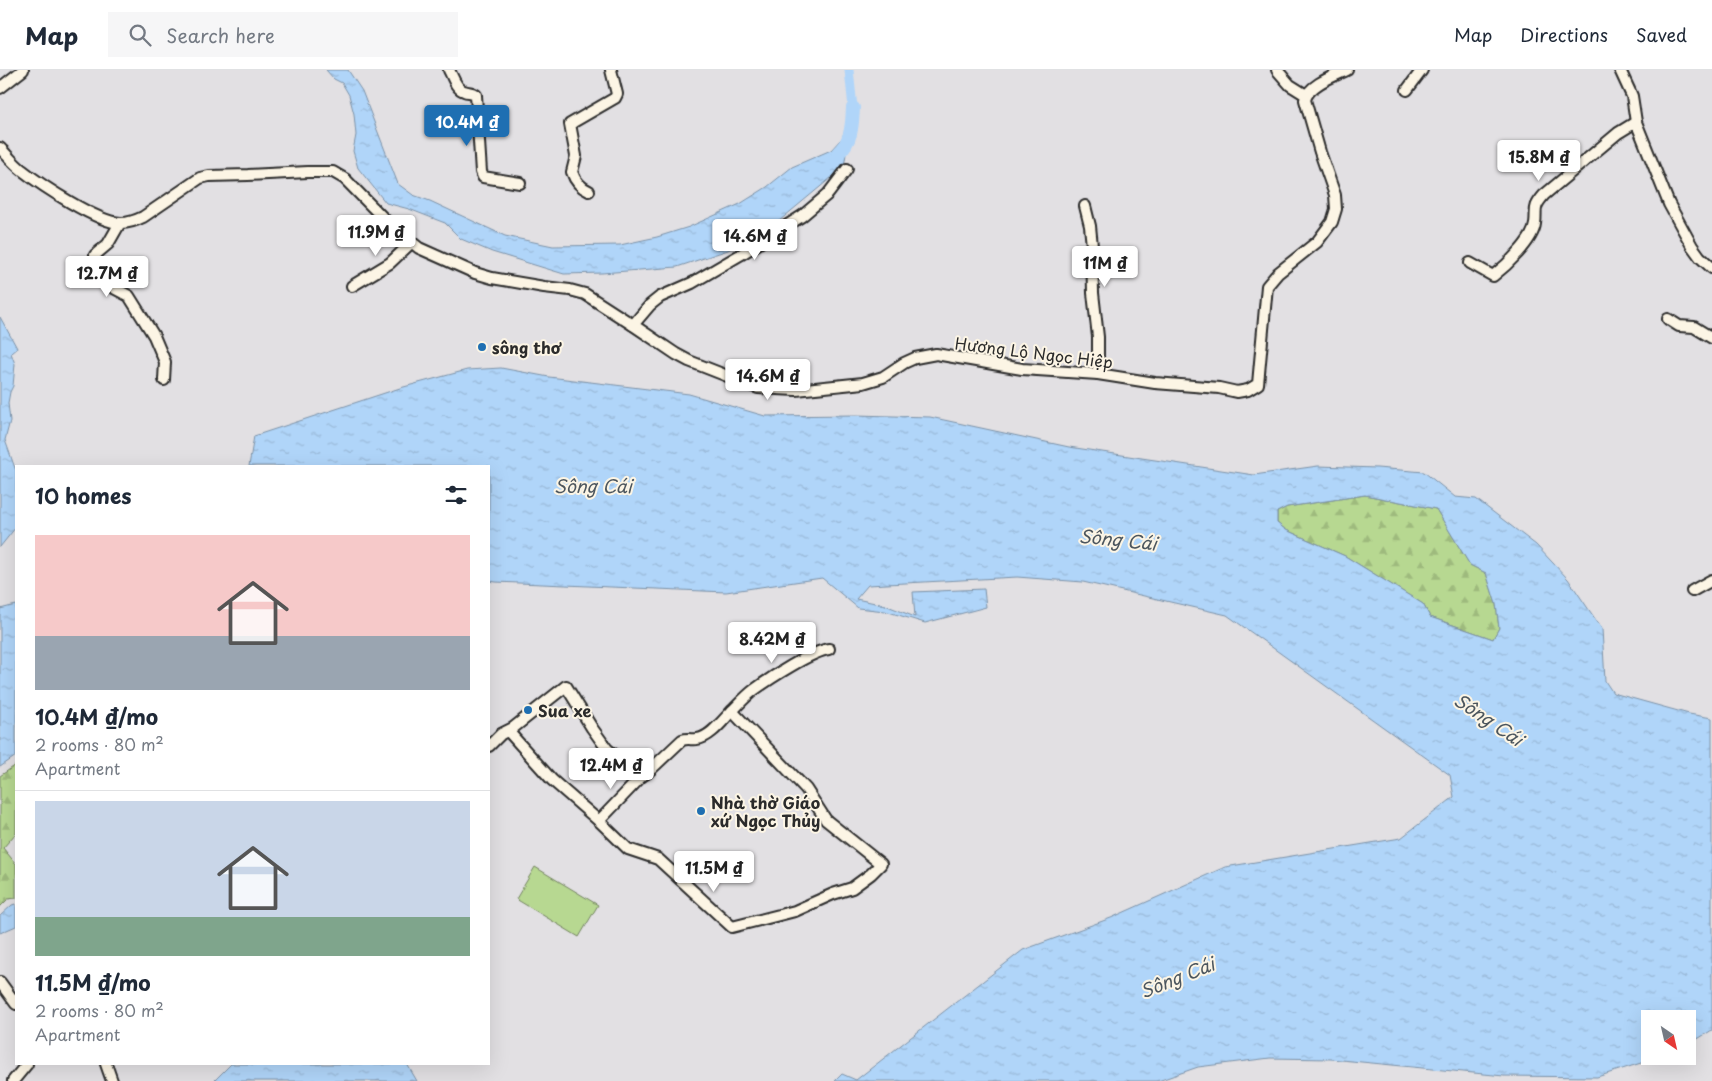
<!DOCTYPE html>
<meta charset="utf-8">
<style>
:root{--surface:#fff;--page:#f6f6f7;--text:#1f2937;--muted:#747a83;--line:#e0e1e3;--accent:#1f6fb2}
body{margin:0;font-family:"Playpen Sans",sans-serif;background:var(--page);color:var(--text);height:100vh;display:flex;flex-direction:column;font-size:19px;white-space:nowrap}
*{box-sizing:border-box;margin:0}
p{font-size:16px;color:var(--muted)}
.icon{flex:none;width:28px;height:28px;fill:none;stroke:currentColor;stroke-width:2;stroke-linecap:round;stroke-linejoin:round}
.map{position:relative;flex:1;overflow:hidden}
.side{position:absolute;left:15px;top:395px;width:475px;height:600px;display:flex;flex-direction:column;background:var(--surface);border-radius:0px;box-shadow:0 5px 20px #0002}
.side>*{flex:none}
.needle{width:32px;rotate:146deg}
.fabs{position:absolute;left:1641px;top:940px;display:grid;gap:10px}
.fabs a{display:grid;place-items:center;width:55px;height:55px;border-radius:0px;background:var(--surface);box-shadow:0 5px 20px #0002;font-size:25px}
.price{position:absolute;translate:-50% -42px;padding:0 11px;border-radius:5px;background:#fff;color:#222;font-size:16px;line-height:32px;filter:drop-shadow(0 1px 2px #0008)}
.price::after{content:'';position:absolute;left:50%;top:30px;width:15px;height:11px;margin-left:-8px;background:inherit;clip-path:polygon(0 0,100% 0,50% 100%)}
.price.current{background:var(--accent);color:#fff}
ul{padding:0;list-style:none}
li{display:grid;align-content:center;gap:10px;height:265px;padding:0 20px}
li+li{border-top:1px solid var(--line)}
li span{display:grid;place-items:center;height:155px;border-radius:0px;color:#555}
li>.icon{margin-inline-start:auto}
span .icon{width:90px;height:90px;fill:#fffc;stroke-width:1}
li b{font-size:21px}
h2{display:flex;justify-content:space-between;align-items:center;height:60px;padding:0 20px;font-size:21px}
header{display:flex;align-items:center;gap:30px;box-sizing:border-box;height:70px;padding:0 25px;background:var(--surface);border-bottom:1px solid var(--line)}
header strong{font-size:24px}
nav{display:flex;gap:28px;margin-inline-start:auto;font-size:18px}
.search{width:350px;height:45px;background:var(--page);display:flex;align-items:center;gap:12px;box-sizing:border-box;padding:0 18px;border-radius:0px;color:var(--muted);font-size:19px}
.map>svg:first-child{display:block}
.forest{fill:url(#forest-firs);stroke:#71825e}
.garden{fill:#b7d891;stroke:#71825e}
.water{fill:url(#water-ripples);stroke:#7b91a7;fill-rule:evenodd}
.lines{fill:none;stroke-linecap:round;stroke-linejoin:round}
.canal{stroke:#b0d5f9;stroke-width:9}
.river{stroke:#b0d5f9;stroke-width:14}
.minor-casing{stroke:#2b2b2b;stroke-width:14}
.minor{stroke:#fcf5e5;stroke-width:10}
.poi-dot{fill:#1f6fb2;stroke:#fcf5e5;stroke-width:2}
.labels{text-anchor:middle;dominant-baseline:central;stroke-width:4;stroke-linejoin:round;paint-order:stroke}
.poi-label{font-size:16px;font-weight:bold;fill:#2b2b2b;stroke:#fcf5e5;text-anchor:start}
.street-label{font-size:16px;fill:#2b2b2b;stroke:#fcf5e5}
.water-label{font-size:18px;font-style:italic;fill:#4c565e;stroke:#fcf5e5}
</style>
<header>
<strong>Map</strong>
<div class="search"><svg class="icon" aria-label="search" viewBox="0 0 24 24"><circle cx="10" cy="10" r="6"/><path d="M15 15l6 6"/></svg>Search here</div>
<nav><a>Map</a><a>Directions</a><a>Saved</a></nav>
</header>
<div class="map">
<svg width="1712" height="1011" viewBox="0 0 1712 1011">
<defs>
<pattern id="forest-firs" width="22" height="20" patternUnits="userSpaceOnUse" patternTransform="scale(1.25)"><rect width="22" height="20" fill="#b7d891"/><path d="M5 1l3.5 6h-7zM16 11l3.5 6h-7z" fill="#9eba7d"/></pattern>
<pattern id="water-ripples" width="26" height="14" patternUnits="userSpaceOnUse" patternTransform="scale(1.25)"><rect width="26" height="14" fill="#b0d5f9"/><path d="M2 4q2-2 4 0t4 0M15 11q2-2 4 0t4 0" fill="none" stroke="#98b7d6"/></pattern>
</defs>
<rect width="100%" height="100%" fill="#e2e0e3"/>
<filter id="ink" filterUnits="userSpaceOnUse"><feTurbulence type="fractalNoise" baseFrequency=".02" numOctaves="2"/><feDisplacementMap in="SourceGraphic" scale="10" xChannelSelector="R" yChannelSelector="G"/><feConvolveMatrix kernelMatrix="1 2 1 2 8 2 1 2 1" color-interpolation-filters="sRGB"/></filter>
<g filter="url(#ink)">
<!-- forest -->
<g class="forest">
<path d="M1365,425l71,14 34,56 16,8 10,31 3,24 -6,11 -63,-22 -7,-13 -78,-48 -59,-26 -9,-7v-11l10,-5z"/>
<path d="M16,695v68l-13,15 13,16v34l-8,1 -8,8v-131z"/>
</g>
<!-- garden -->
<path class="garden" d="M535,797l63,38 -19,32 -63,-38z"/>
<!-- water -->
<g class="water">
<path d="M326,0h22l14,21 36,93 15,11 17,6 75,35 48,10 67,-1 37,-8 32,-10 51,-23 27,-17 25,-20 39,-17 11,-12 11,-30 -9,59 -65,54 -51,29 -51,17 -75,6 -38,1 -72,-22 -31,-13 -16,-16 -36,-14 -23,-6 -28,-35 -5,-17 3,-16 -2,-21 -5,-19 -7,-12 -8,-4z"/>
<path d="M0,247l17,31 -6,5 4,11 -2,22 -3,6 -2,11 2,18 -5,19 11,31v56l-16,20z"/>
<path d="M501,298l48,9 140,17 76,22 91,-1 74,2 139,30 185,28 64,-9 59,2 47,4 31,25 21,2 60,46 32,34 34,50 3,52 8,12 76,21 23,4v312l-24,15v-26h-38v37h13l-66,21 -93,-1 -173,-17 -61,-1 -72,9 -40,14h-323l7,-7 14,6 167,-130 88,-32 114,-51 176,-29 53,-41 -4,-22 -223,-160 -144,-33 -66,-5 -149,8 -12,14 29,6 30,12 -2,-25 71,-3 2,18 -61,16 -40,-12 -27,-3 -36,-30 -96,14 -230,-10 -7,-1v-115h-240l5,-30 146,-48 67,-18zM1365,425l71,14 34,56 16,8 10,31 3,24 -6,11 -63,-22 -7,-13 -78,-48 -59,-26 -9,-7v-11l10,-5z"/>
<path d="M16,535v151l-16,11v-158z"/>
<path d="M16,834v22l-16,7v-17l12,-11z"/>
<path d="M231,994h176l10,17h-203z"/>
</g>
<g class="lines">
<!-- canal -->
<path class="canal" d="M849,0l4,38"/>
<!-- river -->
<path class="river" d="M838,83c14,-12 14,-28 15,-45"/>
<defs>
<g id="minor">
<path d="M449,0c4,7 7,19 15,21 5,2 7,0 12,4l5,77 2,5 37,6"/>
<path d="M1277,0l13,15 16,10"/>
<path d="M1620,0l12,26 4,26 33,82 23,42 8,11 12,11"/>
<path d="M0,18l23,-18"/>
<path d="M1407,20l15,-20"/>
<path d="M0,78c7,7 14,16 22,22 19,15 76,53 99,53 8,0 14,-2 22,-6l57,-39 9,-2 39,-1 60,-3h25l12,7 44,45 30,24 56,25 17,5 52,9 26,3 15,4 48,31 43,29 13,7 69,27 38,2 67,-7 20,-6 21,-14 11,-5 21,-4 86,15 76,5 57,9 64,5 18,4 11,-2 10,-6 9,-98 11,-13 39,-31 15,-20 4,-13 -1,-14 -15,-43 -15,-52c3,-15 29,-24 42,-30"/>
<path d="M589,121c-9,-4 -14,-10 -17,-19l4,-16 -6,-32 45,-26 2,-4 -6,-24"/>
<path d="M1085,136l5,20 2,20 1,47 5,44v37"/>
<path d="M120,153l-12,21 -13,11 1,6 16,26 17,9 25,40 11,26 -1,18"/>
<path d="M1470,193l23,13c13,-10 40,-35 42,-52 2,-15 -3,-15 9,-29l74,-62 18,-11"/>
<path d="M352,216l38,-23 21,-20"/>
<path d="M1668,249l11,7 15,1 18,11"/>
<path d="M633,255l17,-20 10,-8 32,-14 48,-28 62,-39 26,-22 19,-25"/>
<path d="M1692,521l20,-11"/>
<path d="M732,641c7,-7 14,-15 22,-21 15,-11 58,-39 75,-41"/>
<path d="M489,676l12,-12 12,-6 53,-42 26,42 15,21 35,27 5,-3 35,-33c6,-2 10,0 15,-1 13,-1 26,-19 35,-28l74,78 20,31 55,44 -10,10 -19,14 -19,6 -38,17 -63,16 -74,-68 -30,-10 -29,-28 -47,-41 -44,-49"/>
<path d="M599,751l43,-45"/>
<path d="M0,912l16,22"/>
<path d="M106,994l6,17"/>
<path d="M13,1011l14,-17"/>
</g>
</defs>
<!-- minor casing -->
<use href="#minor" class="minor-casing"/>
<!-- minor -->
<use href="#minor" class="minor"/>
</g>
</g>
<!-- markers -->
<g class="poi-dot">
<circle cx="482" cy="277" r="5"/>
<circle cx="528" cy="640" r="5"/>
<circle cx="701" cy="741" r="5"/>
</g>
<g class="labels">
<!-- poi labels -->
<g class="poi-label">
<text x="492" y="277">sông thơ</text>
<text x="538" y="640">Sua xe</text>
<text x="711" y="732">Nhà thờ Giáo<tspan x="711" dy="18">xứ Ngọc Thủy</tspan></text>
</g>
<!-- street labels -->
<g class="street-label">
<text transform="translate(1034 282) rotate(7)">Hương Lộ Ngọc Hiệp</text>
</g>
<!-- water labels -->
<g class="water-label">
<text x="593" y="415">Sông Cái</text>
<text transform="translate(1118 469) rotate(6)">Sông Cái</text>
<text transform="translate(1489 649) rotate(34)">Sông Cái</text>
<text transform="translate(1177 907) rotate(-22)">Sông Cái</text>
</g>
</g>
</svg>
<div class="fabs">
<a><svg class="needle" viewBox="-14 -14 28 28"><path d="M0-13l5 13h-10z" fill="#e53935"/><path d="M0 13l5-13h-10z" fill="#747a83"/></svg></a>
</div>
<b class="price current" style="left:467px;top:77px">10.4M ₫</b>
<b class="price" style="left:1539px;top:112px">15.8M ₫</b>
<b class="price" style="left:376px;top:187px">11.9M ₫</b>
<b class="price" style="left:755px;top:191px">14.6M ₫</b>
<b class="price" style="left:1105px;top:218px">11M ₫</b>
<b class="price" style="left:107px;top:228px">12.7M ₫</b>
<b class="price" style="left:768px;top:331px">14.6M ₫</b>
<b class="price" style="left:772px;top:594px">8.42M ₫</b>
<b class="price" style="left:611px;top:720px">12.4M ₫</b>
<b class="price" style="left:714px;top:823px">11.5M ₫</b>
<section class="side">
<h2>10 homes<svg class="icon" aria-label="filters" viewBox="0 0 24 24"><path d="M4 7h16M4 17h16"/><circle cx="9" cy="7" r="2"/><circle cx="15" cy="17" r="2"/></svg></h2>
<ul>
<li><span style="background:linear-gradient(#f6c9c9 65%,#9aa5b1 0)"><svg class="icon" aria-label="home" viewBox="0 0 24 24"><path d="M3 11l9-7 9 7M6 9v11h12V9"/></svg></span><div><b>10.4M ₫/mo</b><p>2 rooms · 80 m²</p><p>Apartment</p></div></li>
<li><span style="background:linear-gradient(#c9d6e8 75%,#7fa58c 0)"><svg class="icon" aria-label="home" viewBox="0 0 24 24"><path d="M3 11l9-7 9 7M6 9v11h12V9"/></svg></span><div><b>11.5M ₫/mo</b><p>2 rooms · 80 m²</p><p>Apartment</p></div></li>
</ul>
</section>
</div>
